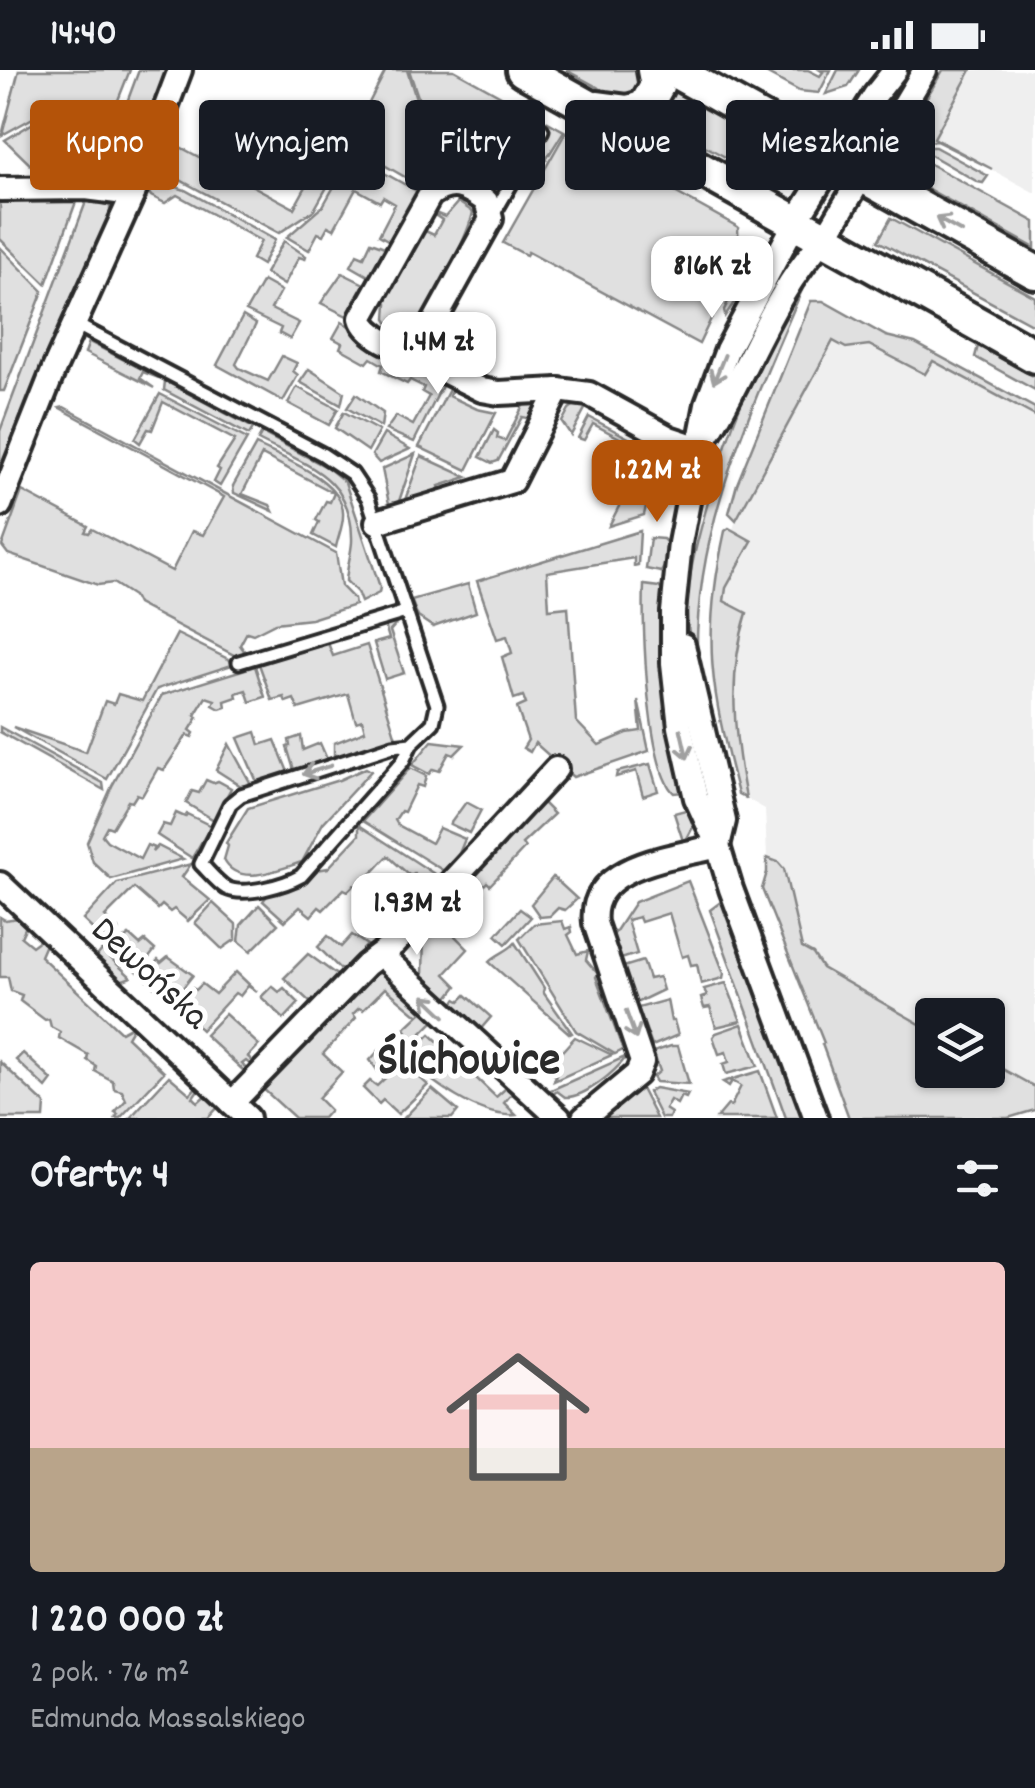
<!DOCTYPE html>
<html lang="pl">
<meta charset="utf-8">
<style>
:root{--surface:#171b24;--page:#20242c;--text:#f1f3f6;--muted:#9ea1a6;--accent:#b45309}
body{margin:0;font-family:Dekko,sans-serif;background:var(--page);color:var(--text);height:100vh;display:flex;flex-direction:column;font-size:38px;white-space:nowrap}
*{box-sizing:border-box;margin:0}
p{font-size:32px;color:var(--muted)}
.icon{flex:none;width:55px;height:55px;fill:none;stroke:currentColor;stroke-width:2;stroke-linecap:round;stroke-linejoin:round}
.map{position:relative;height:1048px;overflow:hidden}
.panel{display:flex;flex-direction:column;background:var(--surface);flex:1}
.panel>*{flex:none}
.banner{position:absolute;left:30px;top:30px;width:975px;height:90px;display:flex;gap:20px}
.buttons{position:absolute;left:915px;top:928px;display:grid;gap:20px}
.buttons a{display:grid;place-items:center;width:90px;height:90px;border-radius:10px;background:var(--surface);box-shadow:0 2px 8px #0004;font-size:50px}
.price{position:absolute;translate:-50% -85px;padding:0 22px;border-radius:20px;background:#fff;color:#222;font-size:32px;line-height:65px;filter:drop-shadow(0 2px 5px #0008)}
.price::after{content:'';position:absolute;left:50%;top:60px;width:30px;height:22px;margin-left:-15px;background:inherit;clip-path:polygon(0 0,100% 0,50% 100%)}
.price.current{background:var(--accent);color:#fff}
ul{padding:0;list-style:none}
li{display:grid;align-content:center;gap:20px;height:530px;padding:0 30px}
li span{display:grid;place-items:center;height:310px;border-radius:10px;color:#555}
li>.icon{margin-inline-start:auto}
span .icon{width:180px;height:180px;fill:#fffc;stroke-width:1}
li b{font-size:42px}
h2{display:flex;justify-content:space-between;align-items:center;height:120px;padding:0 30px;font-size:42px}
.pill{padding:0 35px;border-radius:10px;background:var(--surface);box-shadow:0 2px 8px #0004;font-size:35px;line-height:90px}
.pill.current{background:var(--accent);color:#fff}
.status{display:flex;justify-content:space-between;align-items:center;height:70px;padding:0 50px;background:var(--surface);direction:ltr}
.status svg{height:28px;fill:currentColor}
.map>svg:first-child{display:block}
.built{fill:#efefef}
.green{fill:#e0e0e0;stroke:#868686;stroke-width:2.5}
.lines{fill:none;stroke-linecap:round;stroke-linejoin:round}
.lane-casing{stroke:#2b2b2b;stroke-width:19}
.street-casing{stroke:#2b2b2b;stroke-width:30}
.secondary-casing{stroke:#2b2b2b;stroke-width:40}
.lane{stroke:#fff;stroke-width:11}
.street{stroke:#fff;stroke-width:22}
.secondary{stroke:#fff;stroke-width:32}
.oneway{stroke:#a0a0a0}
.labels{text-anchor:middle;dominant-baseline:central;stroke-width:10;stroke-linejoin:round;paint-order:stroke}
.street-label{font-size:38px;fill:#2b2b2b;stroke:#fff}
.district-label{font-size:48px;font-weight:bold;fill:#2b2b2b;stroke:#fff}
</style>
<div class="status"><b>14:40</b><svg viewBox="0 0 49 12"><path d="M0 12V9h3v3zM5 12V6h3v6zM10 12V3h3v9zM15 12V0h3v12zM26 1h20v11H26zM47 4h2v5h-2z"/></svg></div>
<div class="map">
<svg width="1035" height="1048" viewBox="0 0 1035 1048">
<rect width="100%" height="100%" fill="#fff"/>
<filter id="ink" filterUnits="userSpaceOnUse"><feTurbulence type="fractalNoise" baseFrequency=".01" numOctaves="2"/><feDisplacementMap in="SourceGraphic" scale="20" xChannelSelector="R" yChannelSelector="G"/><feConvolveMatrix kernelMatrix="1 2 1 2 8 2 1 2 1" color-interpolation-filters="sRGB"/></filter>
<g filter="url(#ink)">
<!-- built -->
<g class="built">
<path d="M971,0h64v123l-102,-55z"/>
<path d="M811,231h12l63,35 29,7 120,65v679l-47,-26v-46h-56v16l-113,-65 -6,-12 -11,-6 -29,-88 -6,-2 -2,-49 -27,-15 -25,-106 -3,-24 4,-84 11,-49 8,-2 3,-9 -7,-7 8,-29z"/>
</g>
<!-- green -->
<g class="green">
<path d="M19,0h111l-25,63 -45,-30 -58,32z"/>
<path d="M139,0h31l-35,93 -22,-8 -3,-7z"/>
<path d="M386,0h21l12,38 27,55 -8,-3 -14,28 -90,-52 6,-10 14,6z"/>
<path d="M409,0h45l110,61 -22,35 -8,-11 14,-25 -12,-3 -32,58 -11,3 -4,-2 5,-11 -34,-19 -7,11 -3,-5 -26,-47z"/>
<path d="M566,0h74l4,26 -32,-1z"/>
<path d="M760,0h48l12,6 3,-4 -3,-2h11l-12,23 -20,-2z"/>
<path d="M838,0h21l-11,17 -22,7z"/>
<path d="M943,0h28l-37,68 58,31 -56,-28 -20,2 -8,-4 -2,-7z"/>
<path d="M667,15l108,58 -15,33 -106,-58z"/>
<path d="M60,37l43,30 -15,39h-46l-37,-36z"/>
<path d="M173,38l7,2 -11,31 125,67 39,-70 16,10 -35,62 -35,23 -99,-53 -29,-9z"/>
<path d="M566,62l172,95 1,33 -40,84 -171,-92 -2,3 -23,-12z"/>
<path d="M926,77h9l53,29 -5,7 -5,-1 -54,-31z"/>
<path d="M352,85l68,38 -27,50 -14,-8 16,-31 -12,-7 -3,5 -24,-13 -22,40 -6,-3 -5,9 -5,-2 -9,17 -22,-13 36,-31z"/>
<path d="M791,88l12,17v8h-23z"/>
<path d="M919,88l116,64v26l-123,-68z"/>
<path d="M103,93h9l19,8 -14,9 -21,2z"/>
<path d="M149,108l36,12 90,50 -13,25 -10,-6 9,-18 -84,-46 -12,8 -14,-7 -5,-9z"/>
<path d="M0,129h77l-31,85 -46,-45z"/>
<path d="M87,129l23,7v12l-95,216 -15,41v-44z"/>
<path d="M458,132l15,10c-3,17 -38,93 -52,106 -8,7 -22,9 -30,9l-5,-8 1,-16 -9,-5 41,-70 15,7 8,-15 -15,-10 18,7z"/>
<path d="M891,148l144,79v29l-157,-85z"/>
<path d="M284,171l22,15 -1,3 -6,-2 -15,28 -19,-12z"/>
<path d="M371,172l19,7 -18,29 -21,-12 6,-12 7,3z"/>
<path d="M0,177l43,44 -39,100h-4z"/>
<path d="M756,192l4,2 -35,52 -1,-6 22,-45z"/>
<path d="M342,203l26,13 -21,30 -26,-13z"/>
<path d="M263,211l18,10 -10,18 28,14 -9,16 -11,-6 2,-5 -35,-17z"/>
<path d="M800,218l2,2c-51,119 -109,240 -105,373 -20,-51 -6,-99 8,-150 24,-87 48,-147 95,-225z"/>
<path d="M811,231h12l63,35 29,7 120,65v8l-102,-55 -8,13 -56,-29 -23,3 -13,-7 -97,179 -7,-7 8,-29z"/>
<path d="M243,246l13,8 -20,40 3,4 29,13 14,-25 15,7 -4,8 5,4 -15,26 -66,-36z"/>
<path d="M342,252l88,49 14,11 -30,60 -28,-12 10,-14 17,9 16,-29 -7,-4 2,-5 -14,-7 -3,4 -26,-13 2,-6 -12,-7 -4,5 -27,-15 2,-5 -9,-5z"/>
<path d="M89,272l70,36 -16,-6 -3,6 14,10 -69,-35z"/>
<path d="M978,276l57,31v13l-60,-33z"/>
<path d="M309,299l35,23 -3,13 -41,-23z"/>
<path d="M165,311l88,47 -4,7 -85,-45z"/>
<path d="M453,312l2,1 -6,13 28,13 19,4 -29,57 -48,-23z"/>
<path d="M297,317l41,22 -9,16 -41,-22z"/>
<path d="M160,324l87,45 -27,47 -6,-4 6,-12 -3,-2 18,-28 -72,-38 -11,28 -4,-1 -8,14 -5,-4z"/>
<path d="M356,324l27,19 -2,14 -34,-19z"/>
<path d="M526,330l11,1 3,4 -8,14 -10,-2 -24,44 -6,2 -12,-6 14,-27 4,3 -1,5 8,3z"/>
<path d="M576,334l11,1 -16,30 -9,-13 7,-13z"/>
<path d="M64,337l272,146 5,33 13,13 1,6 -44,14 -36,4 -22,11 -6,-2 -7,13 5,7 -9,4 -99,-52 -4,-8 -20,-13 -15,2 -90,-31 -6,-8 20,-55 66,35 -3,6 4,1 3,-4 80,42 20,-40 11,4 21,-38 -164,-89z"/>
<path d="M344,342l35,19 -11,20 -33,-23z"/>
<path d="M589,347l49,26 -15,30 -5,-3 13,-26 -38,-20 -9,16 -6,-2z"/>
<path d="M262,363l66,35 17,14 35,105 -1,6 -18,9 -4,-10 -11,-11c1,-14 5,-26 6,-39 2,-65 -46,-77 -94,-102z"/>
<path d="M384,364l26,15 -31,14 -7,-8z"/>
<path d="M256,375c26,13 90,36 87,71 0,10 -5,21 -7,31l-23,-12 6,-13 -3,-2 10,-19 4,1 4,-9 -72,-38 -20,39 28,11 3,6 -39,-18 -1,-7z"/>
<path d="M415,384l-19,56 -6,-1 -8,-40z"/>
<path d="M421,386l46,21 -28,9 3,10 -40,12z"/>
<path d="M640,395l13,10 -9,40 -35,11z"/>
<path d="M729,458l23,13 -26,47 -2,13 23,12c-20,62 -13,123 -1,185l-8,-4c-27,-104 -37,-155 -13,-263z"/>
<path d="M640,461l-2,34 -4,1v-8l-87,14 2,37 19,-2 8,114 23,24 28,-12 14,-2 -3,-31 11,51 -76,26 -38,-34 -5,9 -7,-4 5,-8 -11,-32 9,-4 -3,-8 -9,3 -12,-42 10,-4 -5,-17 -10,3 -20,-58z"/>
<path d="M650,468l13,1 5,5 -3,21 -4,7 -15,-3z"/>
<path d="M468,514l8,28 -43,15 -15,-10 -7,-17z"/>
<path d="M644,515l15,2 4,4 -1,48 22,153 -10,1c-27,-24 -32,-169 -30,-208z"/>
<path d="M399,551l-9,10 14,42 -19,6 -11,-36 15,-4 -4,-14z"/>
<path d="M177,564l53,26 2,5 -75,24 -50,90 -94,-52 73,25 19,-51 9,3 4,-10 24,7z"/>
<path d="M328,573l5,13 34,-11 29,93 -62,19v-14l31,-12 -3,-11 -6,2 -8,-28 -50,15 -4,-10 -8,3 -2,-5 -12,3 -13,-36z"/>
<path d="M255,596l10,31 -15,5 -4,-12 -10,3 1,4 -12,4 1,6 -6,2 -7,-4 2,-5 -9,-3 -11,18 3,2 -8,13 4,3 -2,4 -5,-2 -23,35 -6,-2 -16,28 -5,-2 -5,8 -4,-1 -16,27 -5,-2 -5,9 5,6 33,18 7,-14 7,3 -2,4 6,-6 25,13 -72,20 -18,-17 -6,-20 25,-56 50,-91z"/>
<path d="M0,657l103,56 1,7 -104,-58z"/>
<path d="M256,662l4,13 15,-5 13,32 -31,10 -19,-44z"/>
<path d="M301,666l2,14 17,-7 7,16 -33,11 -7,-23 3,-1 -1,-6z"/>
<path d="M432,671l32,4 -10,10 -5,-2 -10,18 -6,-2 -4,5 -17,-9z"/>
<path d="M229,674l22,40 -10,2 -25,-16z"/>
<path d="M650,694l8,27 -15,5 -7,-25 -20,6 1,-5z"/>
<path d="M366,698l5,3 -48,52 -21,39c-23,7 -64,26 -78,-2l4,-14 -2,-3 22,-35 91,-28z"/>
<path d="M410,698l16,8 -3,11 -6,-2 -13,27 -3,-1 -6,9 3,5 33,18 8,-15 26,11 -7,17 -14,15 -81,-50z"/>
<path d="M206,710l7,3 5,-2 13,7 -17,32 -28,-17 6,-12 7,2z"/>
<path d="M541,731l13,13 -32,30 3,4 -35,37 -3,-3 -7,8 3,4 -34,36 19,19 -23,25 12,12 -11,14 -23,-21 1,-52z"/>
<path d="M466,732l15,8 -12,23 -19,-9z"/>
<path d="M689,739l4,18 -9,17 -10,-31z"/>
<path d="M176,743l9,4 2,-3 24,12 -19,32 -35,-23 6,-11 7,2z"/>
<path d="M359,755l77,50 -1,8 -28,32 -8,-9 23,-26 -8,-7 -4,3 -22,-20 -30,32 -4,-3 -6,6 -4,-2 -21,21 -4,-3 -8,9 -11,-9 -15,14 -22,-20 7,-9 30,-6 17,-16 11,-2 31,-33z"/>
<path d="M767,788l11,4 6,7 18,79 11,6 9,14 110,63v39h56v-9l47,26v23l-27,8h-159l-27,-74 2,-1 -62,-154 5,-17z"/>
<path d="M191,794l-9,13 28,23 -22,21 -14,-12 -4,3 -8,-7 -4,4 -24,-21 -29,29 14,13 -12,13 -24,-23 34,-37z"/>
<path d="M553,807l24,22 -12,11 -7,-2 -8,8 -10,1 -9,-13z"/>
<path d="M688,811l36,92 -1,5 -22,6 -4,-20 -6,1 -3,-10 -6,2 -13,-44 -28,9 -2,-5 -12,3 10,34 -16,5 -9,-22 23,-35z"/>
<path d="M722,831l83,217h-19l-6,-17 -70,-191z"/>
<path d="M213,833l23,21v15l-14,10 -27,-26z"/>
<path d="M259,835l19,19 -27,27 -12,-10 2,-16z"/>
<path d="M520,839l11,8 -25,27 -10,-9z"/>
<path d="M389,842l13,12 -13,12 -14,6 -13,-12 10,-11 5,5z"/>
<path d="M0,847l5,3 13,-2 9,6 -6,13 11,9 8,-6 6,2 -6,14 81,76 13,-7 -7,12 37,35 -44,46h-5l3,-4 -3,-2 11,-12 -4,-9 -8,-2 -1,-8 -18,-10 1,-5 -9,-6 1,-5 -29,-17 1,-6 -9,-5 -2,-8 -4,1 -25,-19 2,-6 -11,-4 -3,-14h-8z"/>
<path d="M562,851l3,8 6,-2 1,5 -4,3 9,19 11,-3 -2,9 12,14 -2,3 27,73 -8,4 -39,-23 -57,-92 15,-15z"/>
<path d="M129,865l11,10 5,-4 10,9 -17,22 -26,-24z"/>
<path d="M352,865l15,10 -25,26 -24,-24 10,-11 13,11z"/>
<path d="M515,873l29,45 -1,4 29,41 -2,1 -81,-72c7,-8 18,-10 26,-19z"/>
<path d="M102,880l29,27 -13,5 -24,-22z"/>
<path d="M308,884l30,22 -26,28 -28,-26z"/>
<path d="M168,887l25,18 -22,28 -28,-27 15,-16 3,3z"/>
<path d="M643,891l6,18 10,-2 4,13 -27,13 -13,-36z"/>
<path d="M236,902l21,20 -9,-6 -8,10 -5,-3 -34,37 -25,-24 16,-18 4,2 6,-6 13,10z"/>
<path d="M380,903l8,3 47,44 -22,22 -8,-14 15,-14h-4l-31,-26 -22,22 -4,-2 -6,6 3,4 -33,36 19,18 -24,26 12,12 -7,8h-28l-33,-30 111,-114z"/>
<path d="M726,913l15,38 -25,6 -6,-20 -6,1 -3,-10 6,-2 -3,-7z"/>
<path d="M272,916l7,6 5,-4 15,15 -15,16 -23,-22z"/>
<path d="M466,925l25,22 -12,14 -27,-25 4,-7 4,2z"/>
<path d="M667,930l4,21h3l4,14 -26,11 -14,-38z"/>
<path d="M225,944l34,31 -11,12 6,5 -3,3 -5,-4 -4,3 5,6 -2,2 -40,-37z"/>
<path d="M742,954l16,42 -32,8 -3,-10 6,-2 -3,-10 -7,2 -6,-17 3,-4z"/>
<path d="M394,964l14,13 -28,27 -10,-14z"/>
<path d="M430,964l66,63 9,-8 7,-1 2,3 -10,12 12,12c-39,3 -83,-33 -111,-56z"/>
<path d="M575,967l37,18 -58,26 2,-6 -11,-5z"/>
<path d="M671,976h7l11,38 -33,-2 -3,-5 7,-6 -7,-19z"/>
<path d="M23,983l29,27 -6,8 -30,-28z"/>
<path d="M627,986c-12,16 -42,42 -62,41l-8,-6 -10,8 -5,-5z"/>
<path d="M0,992l45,42 -1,14h-44z"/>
<path d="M402,992l26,23 -30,29 -15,-14 -4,4 -16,-16 7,-7 7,5z"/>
<path d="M760,1001l17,47h-60l11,-13 3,1 10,-20 -9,-5 -3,5 -6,-4z"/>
<path d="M169,1006l21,18 8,-9 2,2 -7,10 5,5 10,-9 12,12 -12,13h-78z"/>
<path d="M640,1017l16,31h-52z"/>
<path d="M655,1018l33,6 -2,4 -5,-2 -4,8 -7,-4 -5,9 6,4 -2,5h-8l-13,-26z"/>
<path d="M432,1019l26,22 -6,7h-48z"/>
</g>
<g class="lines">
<defs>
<g id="lane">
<path d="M493,145l49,-85"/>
<path d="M75,254l247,130 30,20 16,24 69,207 -4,18 -22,21 -8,17 -102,115c-16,9 -57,21 -75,12 -9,-6 -17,-16 -25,-24l29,-60 11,-9 152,-49 18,-2"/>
<path d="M239,592l167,-50"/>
</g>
<g id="street">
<path d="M0,119l86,-1 47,6"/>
<path d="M418,281c-17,2 -53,-17 -57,-33l69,-123c22,-16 35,-9 56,6l5,18 -73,132 18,16 46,23 17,3 59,-3 31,4 80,44 30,10"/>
<path d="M707,366c41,-64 64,-142 118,-198l100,-168"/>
<path d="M0,435l54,-136 79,-175 47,-124"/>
<path d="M377,452l135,-41 46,-91"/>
<path d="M683,575l41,176 -6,25"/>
<path d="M0,814l248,234"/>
<path d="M382,886l177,162"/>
<path d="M232,1033l134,-138 28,-21 162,-175"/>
<path d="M584,1048l53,-44 5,-12 -47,-139c-7,-59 81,-66 123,-77"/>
<path d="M816,1048l-85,-229 -13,-43 -22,-48 -16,-71 -7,-64v-51l7,-69 27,-139 20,-54 69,-129 79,-126 20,-25"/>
</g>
<g id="secondary">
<path d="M523,0l512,286"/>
<path d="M673,0l362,202"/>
<path d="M598,38l30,4 17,-5 12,-21 -3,-16"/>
</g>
</defs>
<!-- lane casing -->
<use href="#lane" class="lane-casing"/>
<!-- street casing -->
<use href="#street" class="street-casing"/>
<!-- secondary casing -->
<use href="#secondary" class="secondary-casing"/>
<!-- lane -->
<use href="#lane" class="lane"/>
<!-- street -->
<use href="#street" class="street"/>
<!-- secondary -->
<use href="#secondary" class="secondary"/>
</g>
<!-- one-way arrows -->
<defs><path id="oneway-shaft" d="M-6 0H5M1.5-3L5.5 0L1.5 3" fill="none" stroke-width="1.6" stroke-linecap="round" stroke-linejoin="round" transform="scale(2.5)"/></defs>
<g class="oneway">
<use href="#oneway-shaft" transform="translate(949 155) rotate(-151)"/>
<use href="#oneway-shaft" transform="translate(719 299) rotate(112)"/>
<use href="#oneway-shaft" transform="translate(684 674) rotate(77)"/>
<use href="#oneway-shaft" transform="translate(317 700) rotate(163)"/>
<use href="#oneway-shaft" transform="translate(434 936) rotate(-136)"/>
<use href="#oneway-shaft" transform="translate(631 955) rotate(70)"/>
</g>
</g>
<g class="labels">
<!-- street labels -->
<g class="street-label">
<text transform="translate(148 905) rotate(43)">Dewońska</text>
</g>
<!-- district labels -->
<g class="district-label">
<text x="469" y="993">Ślichowice</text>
</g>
</g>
</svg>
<div class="buttons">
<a><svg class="icon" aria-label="layers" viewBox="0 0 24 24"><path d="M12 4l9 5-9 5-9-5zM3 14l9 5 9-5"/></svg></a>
</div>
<b class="price" style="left:712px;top:251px">816K zł</b>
<b class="price" style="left:438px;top:327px">1.4M zł</b>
<b class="price current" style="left:657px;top:455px">1.22M zł</b>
<b class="price" style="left:417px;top:888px">1.93M zł</b>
<div class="banner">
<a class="pill current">Kupno</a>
<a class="pill">Wynajem</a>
<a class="pill">Filtry</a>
<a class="pill">Nowe</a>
<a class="pill">Mieszkanie</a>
</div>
</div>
<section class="panel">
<h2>Oferty: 4<svg class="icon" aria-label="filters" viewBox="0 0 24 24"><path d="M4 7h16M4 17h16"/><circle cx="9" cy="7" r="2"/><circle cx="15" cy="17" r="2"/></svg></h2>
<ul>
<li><span style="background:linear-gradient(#f6c9c9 60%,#b9a48a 0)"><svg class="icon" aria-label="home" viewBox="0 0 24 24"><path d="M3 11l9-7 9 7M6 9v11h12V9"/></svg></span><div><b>1 220 000 zł</b><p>2 pok. · 76 m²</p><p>Edmunda Massalskiego</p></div></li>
</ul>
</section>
